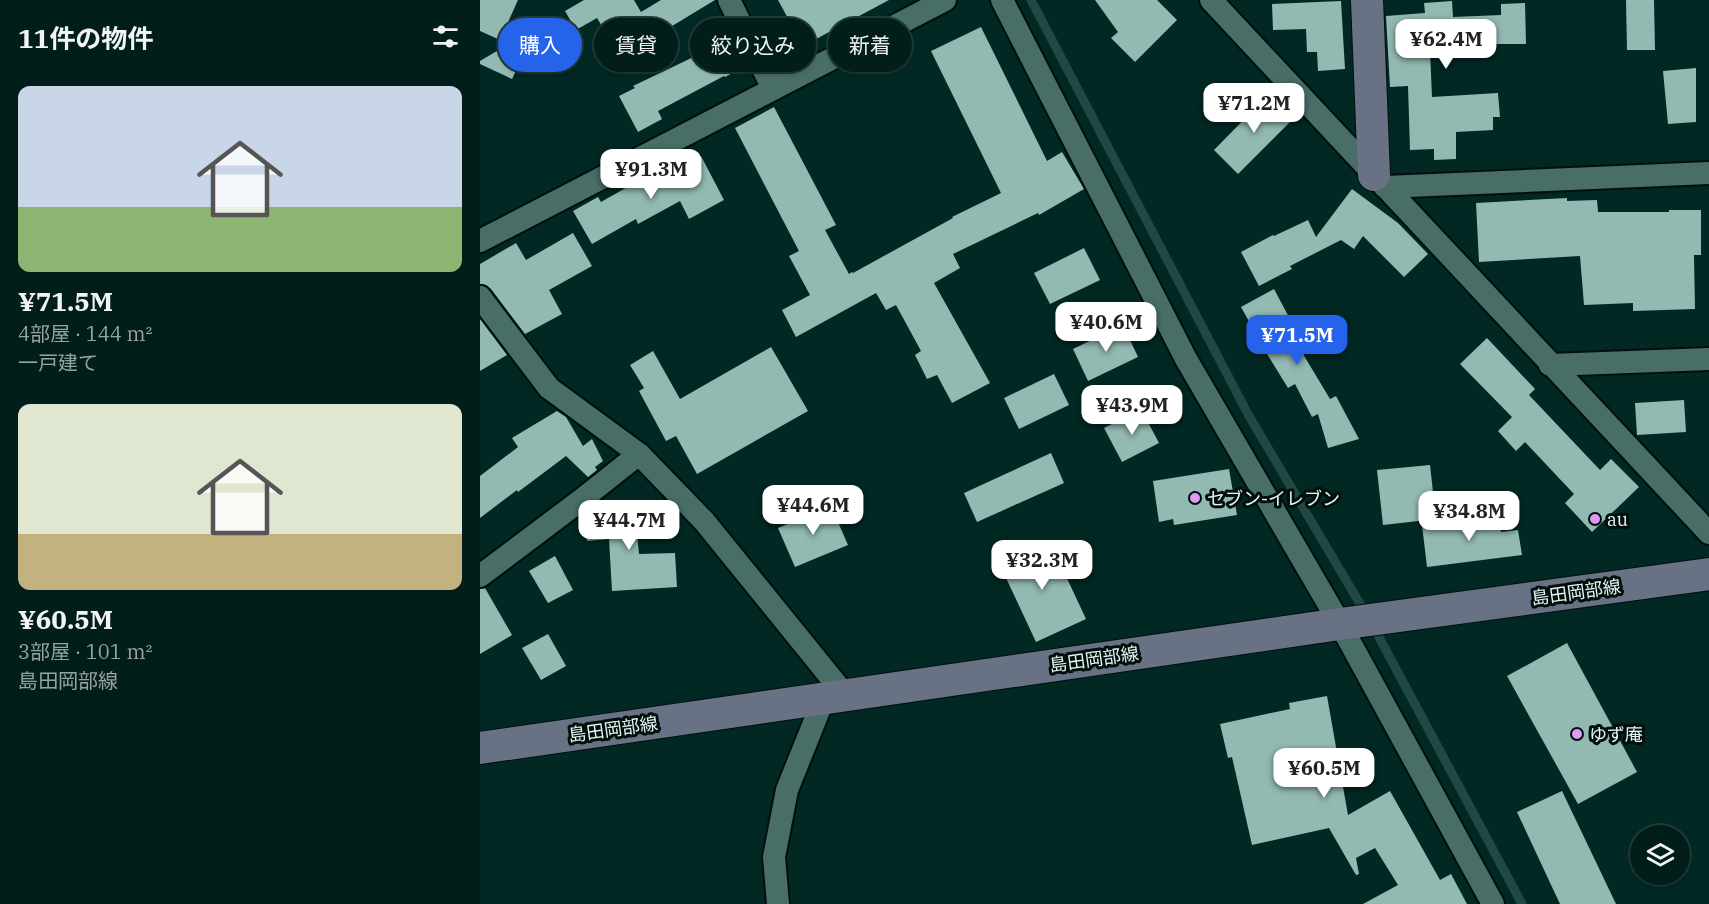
<!DOCTYPE html>
<html lang="ja">
<meta charset="utf-8">
<style>
:root{--surface:#021e1b;--page:#0c2724;--text:#f1f3f6;--muted:#96a2a3;--line:#233c3a;--accent:#2563eb}
body{margin:0;font-family:"IBM Plex Serif","Noto Sans JP",serif;background:var(--page);color:var(--text);height:100vh;display:flex;flex-direction:column;font-size:22px;white-space:nowrap}
*{box-sizing:border-box;margin:0}
p{font-size:20px;color:var(--muted)}
.icon{flex:none;width:33px;height:33px;fill:none;stroke:currentColor;stroke-width:2;stroke-linecap:round;stroke-linejoin:round}
.map{position:relative;flex:1;overflow:hidden}
.side{display:flex;flex-direction:column;background:var(--surface);width:480px}
.side>*{flex:none}
.guide{position:absolute;left:18px;top:18px;width:570px;height:54px;display:flex;gap:12px}
.fabs{position:absolute;left:1150px;top:825px;display:grid;gap:12px}
.fabs a{display:grid;place-items:center;width:60px;height:60px;border-radius:50%;background:var(--surface);box-shadow:0 2px 4px #0004,0 0 0 2px var(--line);font-size:30px}
.price{position:absolute;translate:-50% -51px;padding:0 14px;border-radius:12px;background:#fff;color:#222;font-size:20px;line-height:39px;filter:drop-shadow(0 2px 3px #0008)}
.price::after{content:'';position:absolute;left:50%;top:36px;width:18px;height:14px;margin-left:-9px;background:inherit;clip-path:polygon(0 0,100% 0,50% 100%)}
.price.selected{background:var(--accent);color:#fff}
ul{padding:0;list-style:none}
li{display:grid;align-content:center;gap:12px;height:318px;padding:0 18px}
li span{display:grid;place-items:center;height:186px;border-radius:12px;color:#555}
li>.icon{margin-inline-start:auto}
span .icon{width:108px;height:108px;fill:#fffc;stroke-width:1}
li b{font-size:26px}
h2{display:flex;justify-content:space-between;align-items:center;height:72px;padding:0 18px;font-size:26px}
.tag{padding:0 21px;border-radius:27px;background:var(--surface);box-shadow:0 2px 4px #0004,0 0 0 2px var(--line);font-size:21px;line-height:54px}
.tag.selected{background:var(--accent);color:#fff}
main{display:flex;flex:1;min-height:0}
.map>svg:first-child{display:block}
.lines{fill:none;stroke-linecap:round;stroke-linejoin:round}
.stream{stroke:#214842;stroke-width:9}
.building{fill:#92b9b2}
.street-casing{stroke:#00100d;stroke-width:26}
.secondary-casing{stroke:#00100d;stroke-width:34}
.street{stroke:#496d67;stroke-width:22}
.secondary{stroke:#697184;stroke-width:32}
.poi-dot{fill:#dd99f3;stroke:#020e0c;stroke-width:2}
.labels{text-anchor:middle;dominant-baseline:central;stroke-width:6;stroke-linejoin:round;paint-order:stroke}
.poi-label{font-size:18px;fill:#e4f8f4;stroke:#020e0c;text-anchor:start}
.street-label{font-size:18px;fill:#e4f8f4;stroke:#020e0c}
</style>
<main>
<section class="side">
<h2>11件の物件<svg class="icon" aria-label="filters" viewBox="0 0 24 24"><path d="M4 7h16M4 17h16"/><circle cx="9" cy="7" r="2"/><circle cx="15" cy="17" r="2"/></svg></h2>
<ul>
<li><span style="background:linear-gradient(#c9d6e8 65%,#8fb573 0)"><svg class="icon" aria-label="home" viewBox="0 0 24 24"><path d="M3 11l9-7 9 7M6 9v11h12V9"/></svg></span><div><b>¥71.5M</b><p>4部屋 · 144 m²</p><p>一戸建て</p></div></li>
<li><span style="background:linear-gradient(#dfe7d0 70%,#c2b280 0)"><svg class="icon" aria-label="home" viewBox="0 0 24 24"><path d="M3 11l9-7 9 7M6 9v11h12V9"/></svg></span><div><b>¥60.5M</b><p>3部屋 · 101 m²</p><p>島田岡部線</p></div></li>
</ul>
</section>
<div class="map">
<svg width="1229" height="904" viewBox="0 0 1229 904">
<rect width="100%" height="100%" fill="#022824"/>
<g class="lines">
<!-- stream -->
<g class="stream">
<path d="M551,0l218,416 117,198"/>
<path d="M893,626l149,278"/>
</g>
</g>
<!-- building -->
<g class="building">
<path d="M0,0h38l-18,40 -20,-9z"/>
<path d="M104,0h50l7,12 20,-12h54l-94,57 -24,-39 -21,12 -11,-19z"/>
<path d="M298,0h111l-86,46z"/>
<path d="M615,0h62l20,20 -42,42 -24,-24 7,-6z"/>
<path d="M1146,0h28l1,50h-28z"/>
<path d="M861,1l4,68 -27,2 -1,-19h-10l-1,-23 -33,1 -1,-26z"/>
<path d="M972,1l1,16 48,-2v-11l24,-1 1,41h-48v4l-48,3 2,46 66,-4 2,24h-7v13l-37,2v27l-22,1v-11l-24,1 -2,-64 -18,1 -4,-71 39,-3 -1,-10z"/>
<path d="M501,27l66,134 15,-9 22,37 -45,26 -1,-2 -85,41 7,14 -26,15 56,100 -38,20 -15,-28 -10,4 -12,-24 6,-4 -25,-46 -10,5 -10,-17 -80,44 -14,-27 28,-15 -21,-39 10,-5 -64,-123 39,-21 62,118 -11,5 24,44 3,-2 1,1 100,-55 -1,-1 49,-24 -70,-142z"/>
<path d="M56,28l-24,51 -32,-15v-3z"/>
<path d="M253,38l13,28 -21,11 -1,-1 -66,35 4,8 -24,13 -19,-36 16,-8 -2,-2z"/>
<path d="M1216,68v54l-28,2 -5,-53z"/>
<path d="M789,94l24,25 -55,55 -24,-24z"/>
<path d="M221,156l23,44 -35,19 -9,-18 -42,23 -2,-5 -44,25 -19,-33 25,-14 3,5 44,-25 4,7z"/>
<path d="M872,189l46,34 30,31 -24,23 -41,-41 -9,13 -13,-9 -51,26 2,3 -33,17 -18,-34 32,-17 1,1 34,-16 8,17z"/>
<path d="M1087,198v3l30,-1 1,12h71v-2h32v45h-7l1,54 -62,2v-8l-49,2 -4,-49 -101,6 -3,-59z"/>
<path d="M93,233l19,33 -43,24 13,24 -37,20 -34,-45 -5,-4 -6,-1v-20l36,-21 10,17z"/>
<path d="M604,248l16,32 -50,24 -16,-31z"/>
<path d="M794,289l25,47 -5,3 36,60 6,-3 23,43 -31,9 -10,-34 -6,3 -17,-33 -7,4 -21,-34 -26,-47z"/>
<path d="M0,319l27,36 -27,16z"/>
<path d="M643,325l15,32 -50,24 -15,-32z"/>
<path d="M1007,338l48,51 -6,6 71,75 11,-11 28,28 -47,45 -27,-29 9,-9 -49,-52 -9,9 -18,-20 14,-14 -52,-53z"/>
<path d="M291,347l37,64 -111,63 -21,-38 -10,5 -27,-50 5,-3 -14,-23 23,-14 27,48z"/>
<path d="M574,374l15,31 -50,24 -15,-31z"/>
<path d="M1204,400l2,32 -49,3 -2,-32z"/>
<path d="M661,409l18,34 -37,19 -18,-34z"/>
<path d="M77,411l9,6 17,29 9,-7 11,22 -8,6 2,3 -9,7 -22,-21 -48,36 -1,-2 -37,28v-42l38,-29 -6,-9z"/>
<path d="M571,453l13,30 -87,39 -13,-29z"/>
<path d="M950,465l6,54 -53,6 -6,-55z"/>
<path d="M749,469l8,46 -63,10 -1,-6 -14,3 -6,-41z"/>
<path d="M154,504l5,50 36,-1 2,34 -65,4 -3,-52 -22,2 -3,-26 9,-7z"/>
<path d="M351,506l17,39 -53,22 -17,-39z"/>
<path d="M1019,516l2,16 17,-2 4,25 -95,12 -5,-42z"/>
<path d="M569,540l37,79 -50,23 -37,-79z"/>
<path d="M75,556l18,34 -25,13 -19,-32z"/>
<path d="M5,588l27,47 -32,19v-65z"/>
<path d="M68,634l18,32 -25,14 -19,-32z"/>
<path d="M1087,643l70,129 -59,32 -71,-128z"/>
<path d="M847,696l21,119 42,-24 50,89 11,-6 16,30h-104l35,-19 -23,-37 -19,10 3,16 -3,1 -27,-47 -77,17 -20,-88 -4,1 -8,-34 70,-15 -1,-6z"/>
<path d="M1082,791l54,113h-56l-43,-92z"/>
</g>
<g class="lines">
<defs>
<g id="street">
<path d="M249,0l44,89"/>
<path d="M522,0l184,359 154,265 153,280"/>
<path d="M731,0l498,533"/>
<path d="M905,187l324,-14"/>
<path d="M0,241l465,-241"/>
<path d="M0,297l69,91 90,66 65,67 141,174"/>
<path d="M1070,365l159,-6"/>
<path d="M0,576l101,-76 58,-46"/>
<path d="M298,904l-4,-47 13,-67 37,-92"/>
</g>
<g id="secondary">
<path d="M887,0l7,175"/>
<path d="M0,748l860,-124 369,-50"/>
</g>
</defs>
<!-- street casing -->
<use href="#street" class="street-casing"/>
<!-- secondary casing -->
<use href="#secondary" class="secondary-casing"/>
<!-- street -->
<use href="#street" class="street"/>
<!-- secondary -->
<use href="#secondary" class="secondary"/>
</g>
<!-- markers -->
<g class="poi-dot">
<circle cx="715" cy="498" r="6"/>
<circle cx="1115" cy="519" r="6"/>
<circle cx="1097" cy="734" r="6"/>
</g>
<g class="labels">
<!-- poi labels -->
<g class="poi-label">
<text x="727" y="498">セブン-イレブン</text>
<text x="1127" y="519">au</text>
<text x="1109" y="734">ゆず庵</text>
</g>
<!-- street labels -->
<g class="street-label">
<text transform="translate(1096 592) rotate(-8)">島田岡部線</text>
<text transform="translate(614 659) rotate(-8)">島田岡部線</text>
<text transform="translate(133 729) rotate(-8)">島田岡部線</text>
</g>
</g>
</svg>
<div class="fabs">
<a><svg class="icon" aria-label="layers" viewBox="0 0 24 24"><path d="M12 4l9 5-9 5-9-5zM3 14l9 5 9-5"/></svg></a>
</div>
<b class="price" style="left:966px;top:70px">¥62.4M</b>
<b class="price" style="left:774px;top:134px">¥71.2M</b>
<b class="price" style="left:171px;top:200px">¥91.3M</b>
<b class="price" style="left:626px;top:353px">¥40.6M</b>
<b class="price selected" style="left:817px;top:366px">¥71.5M</b>
<b class="price" style="left:652px;top:436px">¥43.9M</b>
<b class="price" style="left:333px;top:536px">¥44.6M</b>
<b class="price" style="left:989px;top:542px">¥34.8M</b>
<b class="price" style="left:149px;top:551px">¥44.7M</b>
<b class="price" style="left:562px;top:591px">¥32.3M</b>
<b class="price" style="left:844px;top:799px">¥60.5M</b>
<div class="guide">
<a class="tag selected">購入</a>
<a class="tag">賃貸</a>
<a class="tag">絞り込み</a>
<a class="tag">新着</a>
</div>
</div>
</main>
